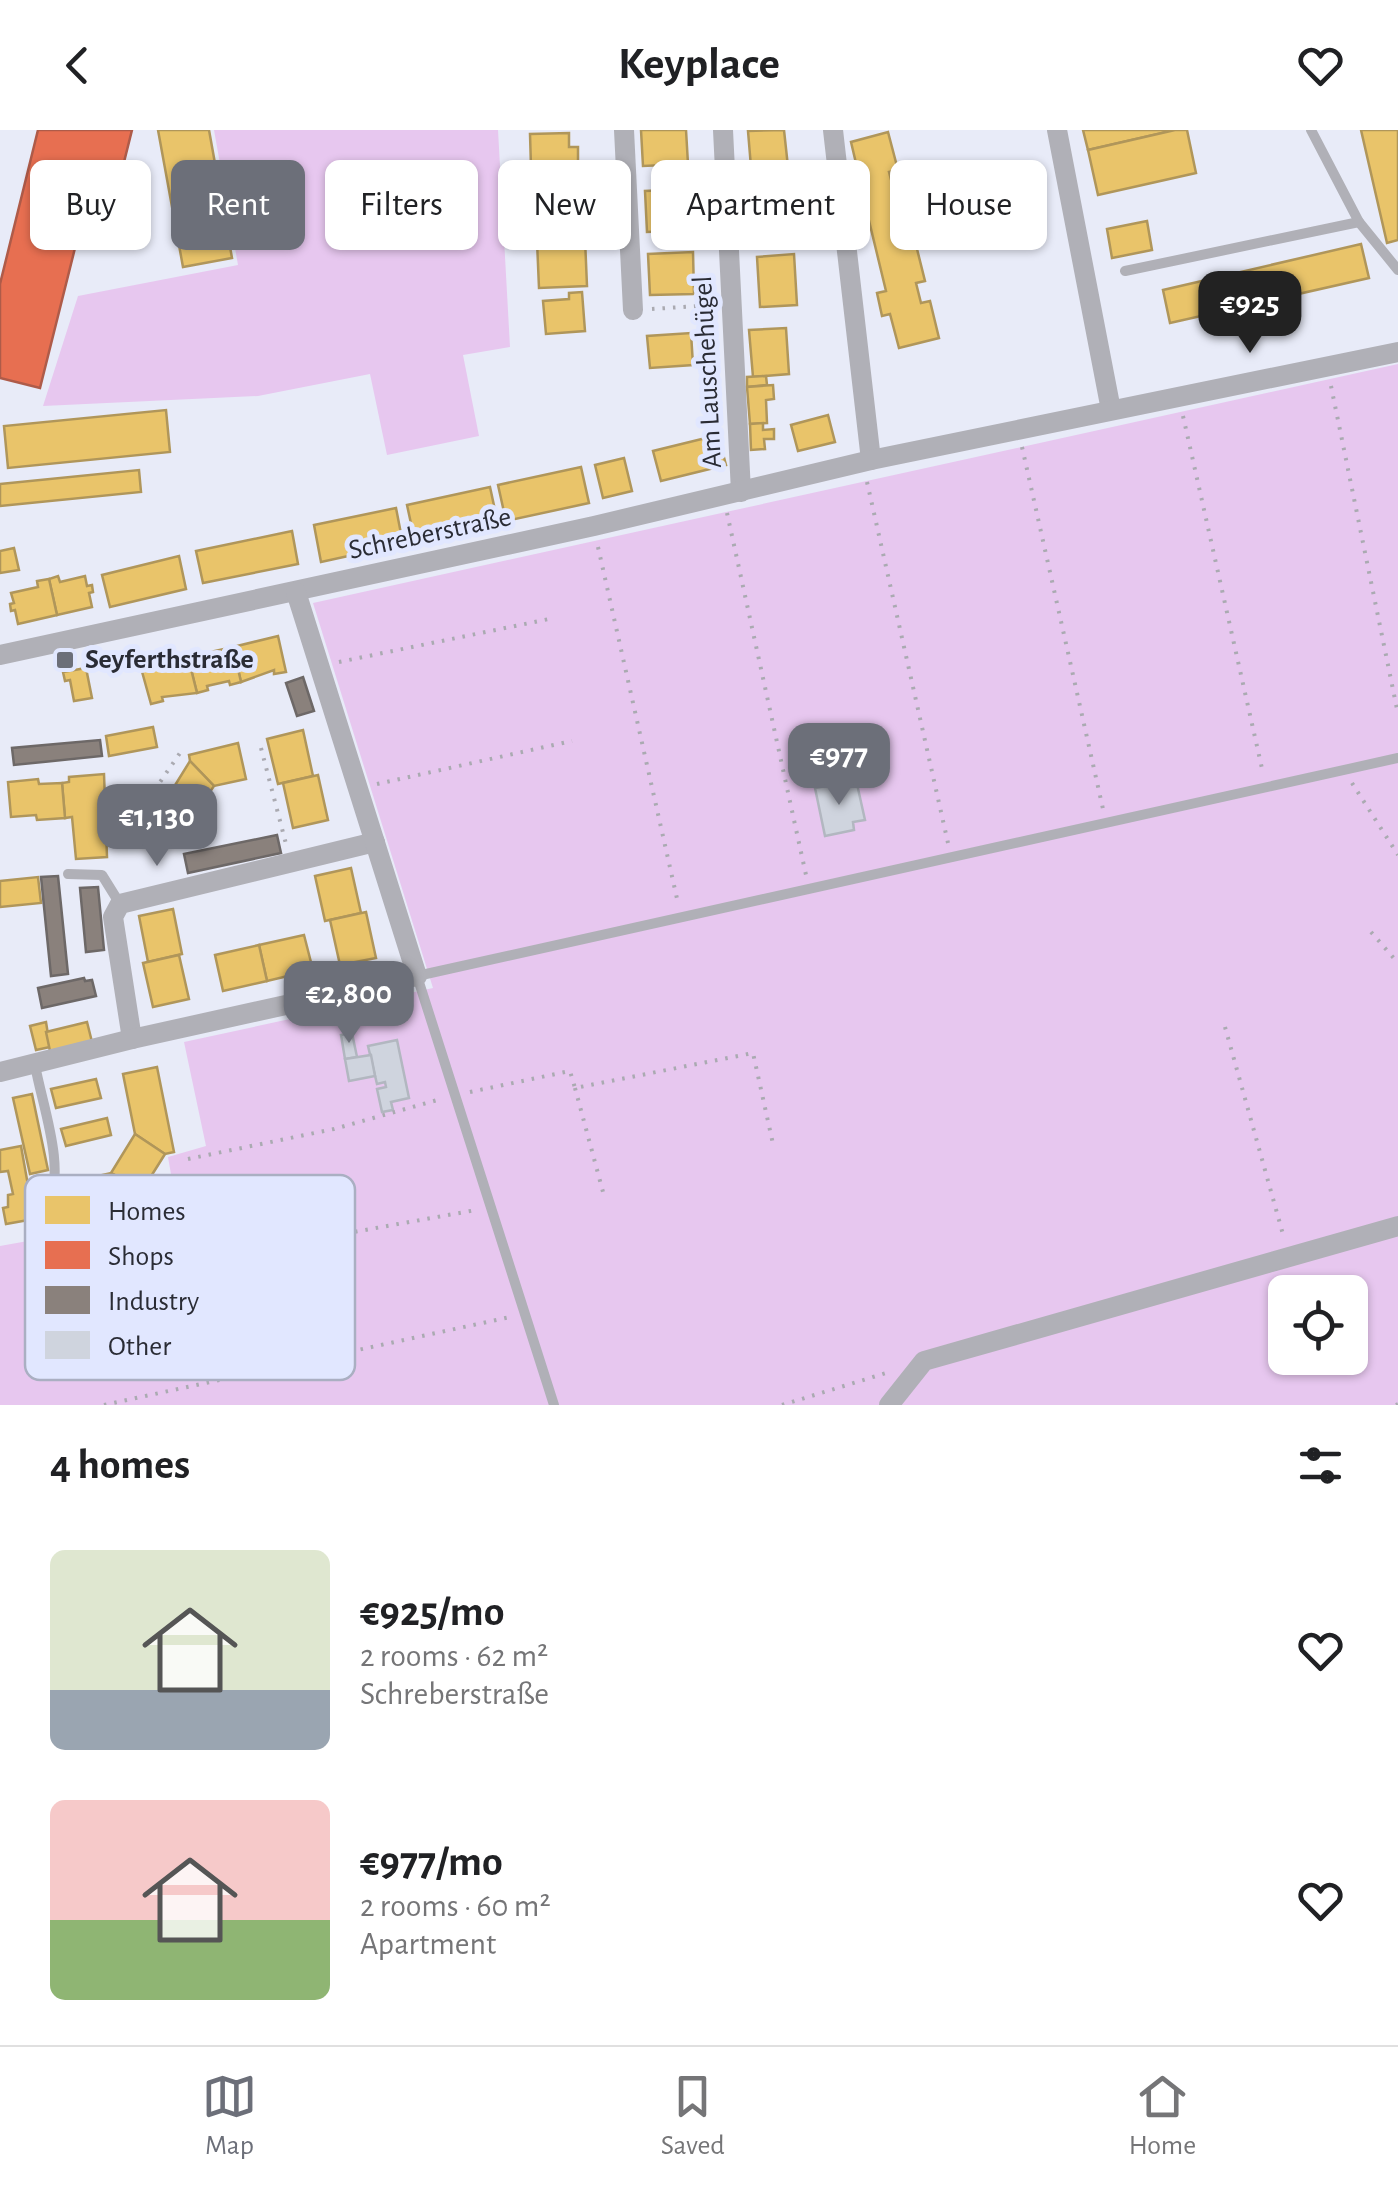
<!DOCTYPE html>
<meta charset="utf-8">
<style>
:root{--surface:#fff;--page:#f2f2f2;--text:#202124;--muted:#757577;--line:#e0e0e0;--accent:#6c6f79}
body{margin:0;font-family:"Alegreya Sans",sans-serif;background:var(--page);color:var(--text);height:100vh;display:flex;flex-direction:column;font-size:38px;white-space:nowrap}
*{box-sizing:border-box;margin:0}
p{font-size:32px;color:var(--muted)}
.icon{flex:none;width:55px;height:55px;fill:none;stroke:currentColor;stroke-width:2;stroke-linecap:round;stroke-linejoin:round}
.map{position:relative;height:1275px;overflow:hidden}
.side{display:flex;flex-direction:column;background:var(--surface);flex:1}
.side>*{flex:none}
.banner{position:absolute;left:30px;top:30px;width:1340px;height:90px;display:flex;gap:20px}
.buttons{position:absolute;left:1268px;top:1145px;display:grid;gap:20px}
.buttons a{display:grid;place-items:center;width:100px;height:100px;border-radius:15px;background:var(--surface);box-shadow:0 2px 8px #0004;font-size:50px}
.price{position:absolute;translate:-50% -85px;padding:0 22px;border-radius:20px;background:var(--accent);color:#fff;font-size:32px;line-height:65px;filter:drop-shadow(0 2px 5px #0008)}
.price::after{content:'';position:absolute;left:50%;top:60px;width:30px;height:22px;margin-left:-15px;background:inherit;clip-path:polygon(0 0,100% 0,50% 100%)}
.price.active{background:#222;color:#fff}
ul{padding:0;list-style:none}
li{display:flex;align-items:center;gap:30px;height:250px;padding:0 50px}
li span{display:grid;place-items:center;flex:none;width:280px;height:200px;border-radius:15px;color:#555}
li>.icon{margin-inline-start:auto}
span .icon{width:120px;height:120px;fill:#fffc;stroke-width:1}
li b{font-size:42px}
h2{display:flex;justify-content:space-between;align-items:center;height:120px;padding:0 50px;font-size:42px}
.chip{padding:0 35px;border-radius:15px;background:var(--surface);box-shadow:0 2px 8px #0004;font-size:35px;line-height:90px}
.chip.active{background:var(--accent);color:#fff}
header{display:flex;justify-content:space-between;align-items:center;height:130px;padding:0 50px;background:var(--surface);font-size:45px;font-weight:700}
.dock{display:flex;justify-content:space-around;align-items:center;height:140px;border-top:2px solid var(--line);background:var(--surface);font-size:28px;color:var(--muted)}
.dock a{display:grid;justify-items:center;gap:5px}
.dock .active{color:var(--accent)}
.map>svg:first-child{display:block}
.green{fill:#e7c7ef;fill-rule:evenodd}
.homes{fill:#e9c46a;stroke:#b0965a;stroke-width:2.5}
.shops{fill:#e76f51;stroke:#ae5b49;stroke-width:2.5}
.industry{fill:#8a817c;stroke:#6d6867;stroke-width:2.5}
.building{fill:#cfd4de;stroke:#b2b7c0;stroke-width:2.5}
.lines{fill:none;stroke-linecap:round;stroke-linejoin:round}
.path{stroke:#aaaab1;stroke-width:4;stroke-dasharray:2.5 8;stroke-linecap:butt}
.lane{stroke:#b0b0b7;stroke-width:10}
.street{stroke:#b0b0b7;stroke-width:20}
.poi-dot{fill:#6c6f79;stroke:#e1e7ff;stroke-width:4}
.labels{text-anchor:middle;dominant-baseline:central;stroke-width:10;stroke-linejoin:round;paint-order:stroke}
.street-label{font-size:28px;fill:#2a2c35;stroke:#e1e7ff}
.poi-label{font-size:28px;font-weight:bold;fill:#2a2c35;stroke:#e1e7ff;text-anchor:start}
.key{fill:#e1e7ff;stroke:#aaafc2;stroke-width:2.5}
.key-label{font-size:28px;fill:#2a2c35}
</style>
<header><svg class="icon" aria-label="back" viewBox="0 0 24 24"><path d="M15 5l-7 7 7 7"/></svg>Keyplace<svg class="icon" aria-label="heart" viewBox="0 0 24 24"><path d="M12 20l-8-8c-3-5 5-10 8-4 3-6 11-1 8 4z"/></svg></header>
<div class="map">
<svg width="1398" height="1275" viewBox="0 0 1398 1275">
<rect width="100%" height="100%" fill="#e8ebf8"/>
<!-- green -->
<g class="green">
<path d="M214,0h284l12,217 -47,8 16,81 -92,19 -17,-81 -112,22 -215,10 35,-110 160,-31z"/>
<path d="M1398,234v1041h-1398v-159l178,-32 -10,-57 38,-11 -22,-104 249,-54 -120,-385zM1285,1162h65v66h-65z"/>
</g>
<!-- homes -->
<g class="homes">
<path d="M158,0h51l23,128 -49,9z"/>
<path d="M641,0h45l2,34 -45,2z"/>
<path d="M784,0l5,46 -37,3 -4,-48z"/>
<path d="M1083,0h92l-87,20z"/>
<path d="M1175,0h12l9,43 -98,22 -10,-45z"/>
<path d="M1361,0h37v110l-11,3z"/>
<path d="M888,2l10,38 -9,2 5,19 8,-2 23,92 -9,2 5,20 9,-2 9,37 -40,10 -9,-34 -8,2 -5,-23 9,-2 -22,-91 -12,3 -6,-23 13,-4 -8,-34z"/>
<path d="M569,3v14h9v18l-47,2 -1,-33z"/>
<path d="M565,54l1,18h6l1,16 -37,3 -3,-35z"/>
<path d="M691,59l2,41 -46,2 -2,-41z"/>
<path d="M791,62l3,46 -38,2 -3,-46z"/>
<path d="M1147,91l5,29 -40,8 -5,-29z"/>
<path d="M585,109l2,47 -48,2 -2,-47z"/>
<path d="M1361,114l8,34 -199,45 -7,-33z"/>
<path d="M693,122l1,42 -44,1 -2,-41z"/>
<path d="M794,124l3,51 -37,2 -3,-50z"/>
<path d="M582,162l3,39 -39,3 -3,-33 26,-2v-6z"/>
<path d="M786,198l3,46 -36,3 -4,-47z"/>
<path d="M691,203l2,32 -43,3 -3,-32z"/>
<path d="M766,246l1,9 -20,2v-10z"/>
<path d="M773,255l1,14 -8,1 1,23 -17,1 -3,-37z"/>
<path d="M166,280l4,42 -162,16 -4,-42z"/>
<path d="M828,285l7,27 -37,9 -7,-26z"/>
<path d="M763,293v7l11,-1v10h-10l1,10 -14,1 -1,-26z"/>
<path d="M718,305l8,30 -65,16 -8,-30z"/>
<path d="M624,328l8,33 -29,7 -8,-33z"/>
<path d="M581,337l8,36 -83,18 -8,-36z"/>
<path d="M139,340l2,22 -141,14v-22z"/>
<path d="M490,357l8,37 -83,18 -8,-37z"/>
<path d="M396,378l7,36 -82,18 -7,-37z"/>
<path d="M292,401l6,33 -95,19 -7,-32z"/>
<path d="M14,418l5,22 -19,3v-22z"/>
<path d="M179,426l7,33 -76,18 -8,-32z"/>
<path d="M58,446l2,6 25,-6 2,10 5,-1 1,7 -4,1 3,14 -35,8 -8,-36z"/>
<path d="M49,449l8,36 -39,9 -3,-14 -4,1 -1,-7 4,-1 -3,-10 27,-6 -1,-6z"/>
<path d="M278,506l8,36 -12,2v-4l-33,12 -8,-35z"/>
<path d="M233,517l8,35 -11,3 -1,-4 -22,5 1,4 -11,3 -9,-36z"/>
<path d="M188,527l9,36 -35,4 1,4 -12,3 -10,-36z"/>
<path d="M86,538l6,30 -18,3 -4,-21 -5,1 -2,-9z"/>
<path d="M153,597l4,20 -48,9 -3,-20z"/>
<path d="M303,600l10,46 -35,8 -11,-45z"/>
<path d="M238,613l8,36 -32,7 -24,-25 -1,-6z"/>
<path d="M190,631l24,25 -18,27 -27,-18z"/>
<path d="M104,644l3,83 -31,2 -4,-42 -7,1 -3,-35 7,-1v-5z"/>
<path d="M318,645l10,45 -35,8 -10,-45z"/>
<path d="M38,649l1,5 23,-1 3,35 -28,2 -1,-5 -25,2 -3,-35z"/>
<path d="M169,665l27,18 6,26 -33,7 -12,-48z"/>
<path d="M351,738l10,45 -36,8 -10,-45z"/>
<path d="M38,747l3,26 -41,4v-26z"/>
<path d="M173,779l9,45 -34,8 -9,-46z"/>
<path d="M366,782l10,46 -36,7 -10,-45z"/>
<path d="M304,805l9,35 -46,11 -8,-36z"/>
<path d="M259,815l8,36 -44,10 -8,-36z"/>
<path d="M179,825l10,44 -36,8 -10,-44z"/>
<path d="M46,892l4,25 -14,3 -6,-24z"/>
<path d="M87,892l5,20 -42,9 -4,-19z"/>
<path d="M157,937l17,85 -9,2 -30,-20 -12,-60z"/>
<path d="M96,949l5,19 -45,10 -5,-19z"/>
<path d="M32,964l16,76 -18,4 -17,-76z"/>
<path d="M107,988l4,17 -45,11 -5,-17z"/>
<path d="M135,1004l30,20 -22,35 -32,-16z"/>
<path d="M21,1016l13,73 -28,5 -3,-16 5,-1v-12l5,-1 -5,-23 -8,1v-22z"/>
<path d="M111,1043l32,16 3,13 -68,15 -7,-35z"/>
</g>
<!-- shops -->
<path class="shops" d="M38,0h94l-12,48 -26,-6 -54,216 -40,-10v-94z"/>
<!-- industry -->
<g class="industry">
<path d="M303,547l11,34 -17,5 -11,-33z"/>
<path d="M100,610l2,16 -88,9 -2,-17z"/>
<path d="M277,705l4,18 -93,20 -4,-19z"/>
<path d="M58,746l10,98 -17,2 -10,-99z"/>
<path d="M98,757l6,63 -18,2 -6,-64z"/>
<path d="M84,848l1,3 7,-1 4,16 -54,12 -4,-20z"/>
</g>
<!-- building -->
<g class="building">
<path d="M843,653v5l14,-4 8,36 -12,2 1,8 -29,6 -10,-48z"/>
<path d="M352,903l5,24 -12,2 -4,-24z"/>
<path d="M397,910l12,58 -18,4 2,8 -11,2 -5,-23 9,-2 -1,-5 -8,2 -9,-38z"/>
<path d="M371,925l4,21 -26,5 -4,-22z"/>
</g>
<g class="lines">
<!-- path -->
<g class="path">
<path d="M652,179l60,-4"/>
<path d="M1331,256l67,328"/>
<path d="M1183,286l80,357"/>
<path d="M1022,317l81,362"/>
<path d="M867,352l81,361"/>
<path d="M727,383l79,362"/>
<path d="M598,417l80,356"/>
<path d="M339,532l215,-44"/>
<path d="M261,618l25,96"/>
<path d="M1352,653l46,72"/>
<path d="M377,654l195,-43"/>
<path d="M147,679v-8l33,-48"/>
<path d="M1371,802l27,31"/>
<path d="M1225,897l59,211"/>
<path d="M575,958l28,104"/>
<path d="M470,962l100,-21 5,17 178,-35 20,91"/>
<path d="M188,1029l146,-30 107,-30"/>
<path d="M76,1152l400,-72"/>
<path d="M104,1275l406,-88"/>
<path d="M782,1275l104,-32"/>
<path d="M1396,1275l2,-1"/>
</g>
<!-- lane -->
<g class="lane">
<path d="M1311,0l48,92 39,48"/>
<path d="M1125,141l234,-49"/>
<path d="M68,744l34,1 18,29"/>
<path d="M35,935c8,44 31,101 13,144"/>
<path d="M554,1275l-137,-429 981,-218"/>
</g>
<!-- street -->
<g class="street">
<path d="M624,0l9,180"/>
<path d="M723,0l18,362"/>
<path d="M833,0l38,330"/>
<path d="M1057,0l54,280"/>
<path d="M0,525l594,-129 277,-66 527,-108"/>
<path d="M132,909l-19,-122 7,-13 255,-62"/>
<path d="M0,942l132,-33 285,-63 -121,-384"/>
<path d="M889,1275l35,-44 474,-135"/>
</g>
</g>
<!-- markers -->
<rect class="poi-dot" x="55" y="520" width="20" height="20" rx="5"/>
<g class="labels">
<!-- street labels -->
<g class="street-label">
<text transform="translate(708 242) rotate(-93)">Am Lauschehügel</text>
<text transform="translate(430 404) rotate(-12)">Schreberstraße</text>
</g>
<!-- poi labels -->
<g class="poi-label">
<text x="85" y="530">Seyferthstraße</text>
</g>
</g>
<!-- legend -->
<rect x="25" y="1045" width="330" height="205" rx="15" class="key"/>
<rect x="45" y="1066" width="45" height="28" fill="#e9c46a"/>
<rect x="45" y="1111" width="45" height="28" fill="#e76f51"/>
<rect x="45" y="1156" width="45" height="28" fill="#8a817c"/>
<rect x="45" y="1201" width="45" height="28" fill="#cfd4de"/>
<g class="key-label">
<text x="108" y="1090">Homes</text>
<text x="108" y="1135">Shops</text>
<text x="108" y="1180">Industry</text>
<text x="108" y="1225">Other</text>
</g>
</svg>
<div class="buttons">
<a><svg class="icon" aria-label="locate" viewBox="0 0 24 24"><circle cx="12" cy="12" r="6"/><path d="M12 2v4M12 18v4M2 12h4M18 12h4"/></svg></a>
</div>
<b class="price active" style="left:1250px;top:226px">€925</b>
<b class="price" style="left:839px;top:678px">€977</b>
<b class="price" style="left:157px;top:739px">€1,130</b>
<b class="price" style="left:349px;top:916px">€2,800</b>
<div class="banner">
<a class="chip">Buy</a>
<a class="chip active">Rent</a>
<a class="chip">Filters</a>
<a class="chip">New</a>
<a class="chip">Apartment</a>
<a class="chip">House</a>
</div>
</div>
<section class="side">
<h2>4 homes<svg class="icon" aria-label="filters" viewBox="0 0 24 24"><path d="M4 7h16M4 17h16"/><circle cx="9" cy="7" r="2"/><circle cx="15" cy="17" r="2"/></svg></h2>
<ul>
<li><span style="background:linear-gradient(#dfe7d0 70%,#9aa5b1 0)"><svg class="icon" aria-label="home" viewBox="0 0 24 24"><path d="M3 11l9-7 9 7M6 9v11h12V9"/></svg></span><div><b>€925/mo</b><p>2 rooms · 62 m²</p><p>Schreberstraße</p></div><svg class="icon" aria-label="heart" viewBox="0 0 24 24"><path d="M12 20l-8-8c-3-5 5-10 8-4 3-6 11-1 8 4z"/></svg></li>
<li><span style="background:linear-gradient(#f6c9c9 60%,#8fb573 0)"><svg class="icon" aria-label="home" viewBox="0 0 24 24"><path d="M3 11l9-7 9 7M6 9v11h12V9"/></svg></span><div><b>€977/mo</b><p>2 rooms · 60 m²</p><p>Apartment</p></div><svg class="icon" aria-label="heart" viewBox="0 0 24 24"><path d="M12 20l-8-8c-3-5 5-10 8-4 3-6 11-1 8 4z"/></svg></li>
</ul>
</section>
<nav class="dock">
<a class="active"><svg class="icon" aria-label="map" viewBox="0 0 24 24"><path d="M3 6l6-2 6 2 6-2v14l-6 2-6-2-6 2zM9 4v14M15 6v14"/></svg>Map</a>
<a><svg class="icon" aria-label="saved" viewBox="0 0 24 24"><path d="M7 4h10v16l-5-4-5 4z"/></svg>Saved</a>
<a><svg class="icon" aria-label="home" viewBox="0 0 24 24"><path d="M3 11l9-7 9 7M6 9v11h12V9"/></svg>Home</a>
</nav>
